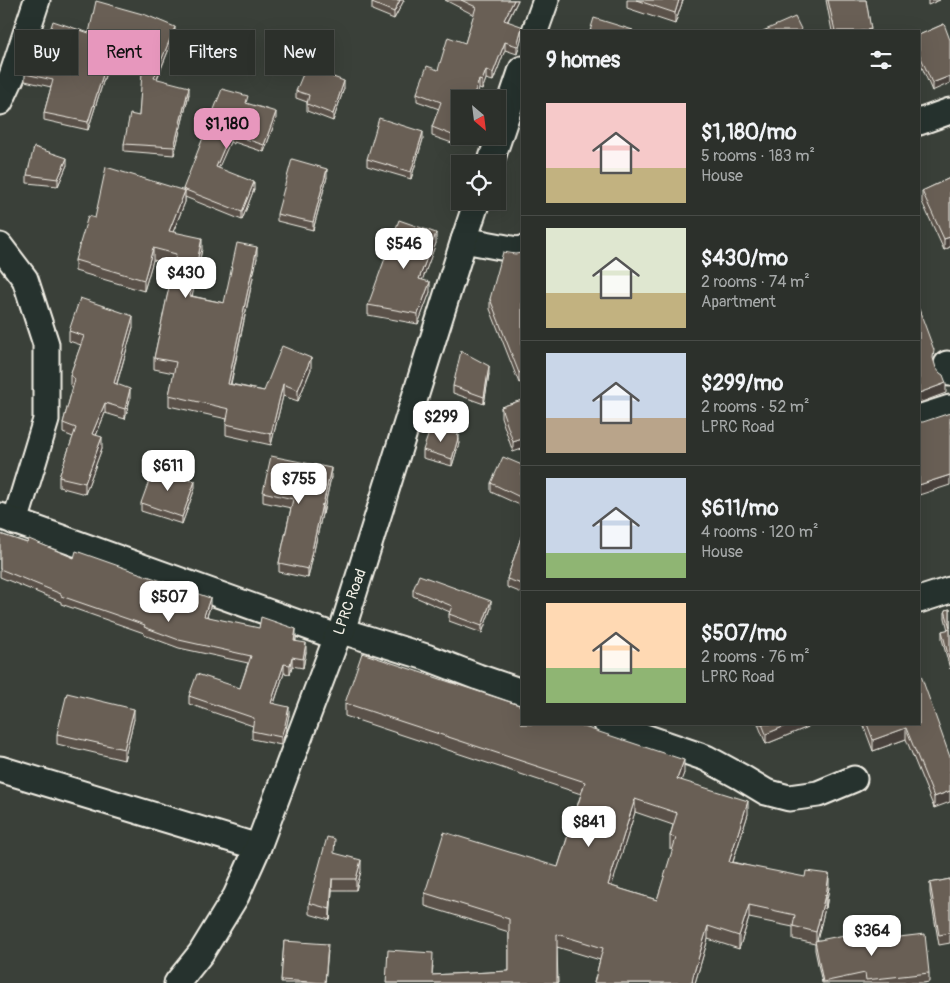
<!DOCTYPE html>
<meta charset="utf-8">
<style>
:root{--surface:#2c302b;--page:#343833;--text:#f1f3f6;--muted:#a6a9a9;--line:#484b47;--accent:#e797bd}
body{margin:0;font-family:Pangolin,sans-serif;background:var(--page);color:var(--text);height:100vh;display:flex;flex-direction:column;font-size:19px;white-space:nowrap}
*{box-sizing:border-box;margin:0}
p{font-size:16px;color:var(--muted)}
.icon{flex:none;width:28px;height:28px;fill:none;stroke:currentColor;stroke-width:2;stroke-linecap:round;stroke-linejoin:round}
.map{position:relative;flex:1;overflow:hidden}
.sheet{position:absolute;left:521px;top:30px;width:399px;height:695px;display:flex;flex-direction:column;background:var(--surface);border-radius:0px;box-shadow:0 5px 20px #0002,0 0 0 1px var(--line)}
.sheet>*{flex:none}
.banner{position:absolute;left:15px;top:30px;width:431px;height:45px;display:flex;gap:10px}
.needle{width:32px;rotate:152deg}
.buttons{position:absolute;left:451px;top:90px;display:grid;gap:10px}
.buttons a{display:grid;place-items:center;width:55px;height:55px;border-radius:0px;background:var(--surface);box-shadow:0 5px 20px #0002,0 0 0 1px var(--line);font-size:25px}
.price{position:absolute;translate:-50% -42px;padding:0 11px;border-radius:10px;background:#fff;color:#222;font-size:16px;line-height:32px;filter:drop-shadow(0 1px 2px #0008)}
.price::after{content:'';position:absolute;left:50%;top:30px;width:15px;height:11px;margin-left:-8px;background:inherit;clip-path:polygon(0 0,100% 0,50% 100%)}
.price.active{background:var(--accent);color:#111}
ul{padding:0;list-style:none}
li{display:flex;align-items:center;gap:15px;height:125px;padding:0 25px}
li+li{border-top:1px solid var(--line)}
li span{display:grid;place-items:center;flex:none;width:140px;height:100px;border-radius:0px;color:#555}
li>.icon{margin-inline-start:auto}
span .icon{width:60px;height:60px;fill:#fffc;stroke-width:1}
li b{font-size:21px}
h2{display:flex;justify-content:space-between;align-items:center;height:60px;padding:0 25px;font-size:21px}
.tag{padding:0 18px;border-radius:0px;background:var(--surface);box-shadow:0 5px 20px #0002,0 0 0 1px var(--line);font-size:18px;line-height:45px}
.tag.active{background:var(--accent);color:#111}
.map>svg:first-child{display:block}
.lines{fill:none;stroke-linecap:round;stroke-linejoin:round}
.minor-casing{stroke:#f4f1e8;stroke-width:29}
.minor{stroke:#26332d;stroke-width:25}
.wall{fill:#5a5149;stroke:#f4f1e8;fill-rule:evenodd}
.shaded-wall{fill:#4a423c;stroke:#f4f1e8}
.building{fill:#695e55;stroke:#f4f1e8;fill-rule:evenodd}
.labels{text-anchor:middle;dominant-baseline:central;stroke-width:4.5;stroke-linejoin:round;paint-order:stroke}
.street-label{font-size:15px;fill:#f4f1e8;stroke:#26332d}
</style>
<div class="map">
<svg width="950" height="983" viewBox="0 0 950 983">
<rect width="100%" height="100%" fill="#3a4039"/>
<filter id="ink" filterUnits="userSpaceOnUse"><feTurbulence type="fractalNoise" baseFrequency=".02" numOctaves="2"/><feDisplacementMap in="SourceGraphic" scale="10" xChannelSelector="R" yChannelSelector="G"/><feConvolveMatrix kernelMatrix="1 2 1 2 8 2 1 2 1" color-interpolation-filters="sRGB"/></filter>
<g filter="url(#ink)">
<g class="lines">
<defs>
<g id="minor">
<path d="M535,31l11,-31"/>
<path d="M0,102l12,-26 25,-76"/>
<path d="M919,122l31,-11"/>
<path d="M490,164l32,-95"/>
<path d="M464,240l53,10 5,-1"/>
<path d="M0,246l25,33 21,65v76l-31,102"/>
<path d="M947,364l3,9"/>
<path d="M919,418l31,-10"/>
<path d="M0,516l337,121"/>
<path d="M919,600l31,-10"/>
<path d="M342,631l84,26 52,20 44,15"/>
<path d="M607,724l99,34 35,19 25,15 23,6 29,-4 36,-15"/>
<path d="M0,769l258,78"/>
<path d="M177,983l24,-30 35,-57 22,-49 79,-210 5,-6 122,-391 13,-39"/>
</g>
</defs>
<!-- minor casing -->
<use href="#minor" class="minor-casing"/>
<!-- minor -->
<use href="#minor" class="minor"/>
</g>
<!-- wall -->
<g class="wall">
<path d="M373,0h31l-10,19 -22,-9v-7z"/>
<path d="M445,0h73l-10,21 14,15 -5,18 -12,-4 -12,31 -7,-2 -4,11 -3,-1 -19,10v21l-8,23 -20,-7v-9l7,-18 -22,-8v-8l21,-23 27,-27 9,-28z"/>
<path d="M627,0h56l-8,24 -48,-16z"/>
<path d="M826,0h40l5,31h-39z"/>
<path d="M944,24l-12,67 -13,-31v-25z"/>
<path d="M89,33l86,1 -18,45 32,15 -15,61 -50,-4v-7l15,-28 4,-50 -31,-13 -24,77 -44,-10v-7l7,-26 -26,-6v-7l19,-25z"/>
<path d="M344,88l-11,33 -26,-10v-9l-11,-4v-7z"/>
<path d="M248,104l28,15 -12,33 -30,-10v2l-4,-2 -12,26 36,21 -12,31 -57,-23v5l-12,30 29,17 -10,47 32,7 33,-45 -26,126 33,7 47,-22 -13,32 -15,-5 -12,49 -45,-10v-11l1,-5 -58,-13v-11l5,-22 -20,-4v-11l20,-93 -21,-5 -9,31 -69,-20v-11l108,-69v-2z"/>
<path d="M423,139l-12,40 -44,-13v-7z"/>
<path d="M67,165l-9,21 -31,-3v-8z"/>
<path d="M327,177l-14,53 -36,-9v-7z"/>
<path d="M950,178v69l-6,3 -22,-48v-11z"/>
<path d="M436,243l-14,37 8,12 -12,32 -50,-9v-10z"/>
<path d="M522,253v128l-3,2 -29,-74v-10z"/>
<path d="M133,327l-16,57 13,15 -5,20 -20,-6 -9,23 6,12 -17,46 -26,-7v-10l14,-40 -10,-4v-10l10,-36 -3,-2v-10l11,-30 -12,-4v-10z"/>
<path d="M489,374l-5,30 -31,-11v-7z"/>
<path d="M522,400l-9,52 -12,-35v-10z"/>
<path d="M459,443l-7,23 -29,-8v-8z"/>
<path d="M522,465v41l-31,-14v-9z"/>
<path d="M331,477l-8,37h-1l-14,64 -29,-6v-9l12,-55 -28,-6v-10z"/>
<path d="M195,488l-13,36 -41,-13v-8z"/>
<path d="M0,534l74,24 136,49 -3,10 89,21v3l10,11 -3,16 -11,-2 -2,8 -6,-1 -10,31 15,11 -4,18 -4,12 -29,-6v-8l1,-5 -64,-22v-8l51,-8 8,-25 -69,-15 -35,-13v-2l-83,-29v-2l-61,-25z"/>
<path d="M522,534v59l-15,-6v-8z"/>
<path d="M413,590l78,18 -9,25 -33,-12v-7l1,-2 -37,-16z"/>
<path d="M950,609v60l-8,-30v-8l6,-1 -3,-12v-8z"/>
<path d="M345,703l339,70 -3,7 67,34 -15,48 96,25 -3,21h-1l-8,32 39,2 73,31v9l-6,1h-101l-7,-33v-6l-22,-5v-12l-44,-9 -10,31 -31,-10 -13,44h-101l6,-23 -43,-13 1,36h-172l47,-17 -1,9 77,-4v-39l-84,-26v-13l133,-26 23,-73 -236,-78zM635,812l38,13 -3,11v13l3,1 -16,50 -46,-14z"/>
<path d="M134,719l-10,41 -67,-16v-10z"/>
<path d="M758,724h50v3l-42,17z"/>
<path d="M863,724h56l31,33 -16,51 -28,-69 -33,12z"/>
<path d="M335,853l26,18 -5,19h-24l-2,30 -21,-6v-11z"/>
<path d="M950,879v64l-11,2 -9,-52v-10z"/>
<path d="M284,941l44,10 -3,32h-44z"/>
</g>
<!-- shaded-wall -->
<g class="shaded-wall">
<path d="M400,0h4l-10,19v-7z"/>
<path d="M514,0h4l-14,28v-8z"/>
<path d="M679,0h4l-8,24v-11z"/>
<path d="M928,0h12l-12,5z"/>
<path d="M175,27v7l-21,51v-7z"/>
<path d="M522,27v9l-5,18v-8z"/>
<path d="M505,42v8l-12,31v-8z"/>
<path d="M112,46v7l-24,77v-8z"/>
<path d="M486,70v9l-4,11v-9z"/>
<path d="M950,76v7l-18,8v-8z"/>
<path d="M479,80v9l-4,10h-3z"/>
<path d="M344,81v7l-11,33v-7z"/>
<path d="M189,87v7l-15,61v-8z"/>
<path d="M276,112v7l-12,33v-7z"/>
<path d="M460,112v8l-8,23v-8z"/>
<path d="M423,132v7l-12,40v-7z"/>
<path d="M230,134v8l-14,32v-7z"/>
<path d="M67,158v7l-9,21v-7z"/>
<path d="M327,169v8l-14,53v-8z"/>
<path d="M254,182v7l-12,31v-8z"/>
<path d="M185,191v11l-16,40v-11z"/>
<path d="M436,233v10l-17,46v-10z"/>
<path d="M950,237v10l-6,3v-11z"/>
<path d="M202,238v11l-12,58v-11z"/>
<path d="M257,247v11l-29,137v-11z"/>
<path d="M153,248v12l-9,31v-11z"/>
<path d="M430,282v10l-12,32v-10z"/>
<path d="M133,316v11l-19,66v-10z"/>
<path d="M311,358v11l-13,32v-11z"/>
<path d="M489,366v8l-5,30v-7z"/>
<path d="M522,371v10l-3,2v-10z"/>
<path d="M946,383v10l-27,10v-10z"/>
<path d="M283,384v12l-12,49v-11z"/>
<path d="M130,389v10l-5,20v-10z"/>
<path d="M105,403v10l-13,32v-11z"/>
<path d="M459,435v8l-7,23v-7z"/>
<path d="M102,437v11l-17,46v-11z"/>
<path d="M522,439v10l-9,3v-10z"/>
<path d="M331,468v9l-8,37v-9z"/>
<path d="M950,475v10l-31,10v-10z"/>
<path d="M195,481v7l-13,36v-7z"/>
<path d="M322,504v10l-14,64v-9z"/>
<path d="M210,598v9l-6,17v-8z"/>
<path d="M491,601v7l-9,25v-7z"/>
<path d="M296,629v9l-2,12v-9z"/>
<path d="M306,643v9l-3,16v-9z"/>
<path d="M292,657v9l-2,8v-9z"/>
<path d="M284,664v9l-13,39v-9z"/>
<path d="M289,707v8l-4,18 -4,12v-8z"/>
<path d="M134,709v10l-10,41v-11z"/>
<path d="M790,724h18v3l-42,17v-10z"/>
<path d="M906,728v11l-33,12v-11z"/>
<path d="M684,760v13l-7,19v-13z"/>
<path d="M950,791v11l-16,6v-11z"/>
<path d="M635,799v13l-27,86v-13z"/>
<path d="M748,801v13l-19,60v-12z"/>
<path d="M361,860v11l-5,19v-11z"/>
<path d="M829,874v13l-3,21v-12z"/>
<path d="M332,879v11l-2,30v-11z"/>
<path d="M825,895v13l-9,37v-13z"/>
<path d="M749,905v13l-10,31v-13z"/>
<path d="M708,926v13l-13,44h-3l1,-7z"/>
</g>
<!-- building -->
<g class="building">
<path d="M373,0h27l-6,12 -22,-9z"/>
<path d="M461,0h53l-10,20 17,6 1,1 -5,19 -12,-4 -12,31 -7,-3 -4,11 -3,-1 -7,19h-12v13l-8,23 -20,-8 9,-25 -24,-9 10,-27 11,4 10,-33 17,6 11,-36z"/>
<path d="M636,0h43l-4,13z"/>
<path d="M828,0h38l5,29 -11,2h-25z"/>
<path d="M96,1l50,14 29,12 -21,51 35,9 -15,60 -50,-3 6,-30 9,2 4,-58 -31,-12 -24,76 -44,-9 9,-33 -28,-6 9,-28 10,3 9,-28 36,12z"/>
<path d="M795,17l7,14h-39z"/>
<path d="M594,18l39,12 -1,1h-42z"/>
<path d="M944,24l6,16v36l-18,7 -13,-30v-18z"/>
<path d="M306,67l38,14 -11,33 -26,-10 2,-9 -13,-4z"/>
<path d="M222,89l26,7 -2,7 30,9 -12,33 -30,-10v1l-4,-2 -14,33 38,15 -12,30 -59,-23z"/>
<path d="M379,118l44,14 -12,40 -44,-13z"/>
<path d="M34,147l33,11 -9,21 -31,-4z"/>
<path d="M292,159l35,10 -14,53 -36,-8z"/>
<path d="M106,167l79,24 -16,40 33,7 -12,58 34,7 13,-60 20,4 -29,137 36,7 18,-45 29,12 -13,32 -15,-6 -12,50 -45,-10 3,-15 -60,-14 7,-33 -22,-4 22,-104 -23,-6 -9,32 -69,-20 13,-44 7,2z"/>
<path d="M950,178v59l-6,2 -22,-48z"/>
<path d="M399,220l37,13 -17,46 11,3 -12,32 -50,-9z"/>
<path d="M503,252l12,2 7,-1v118l-3,2 -29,-74z"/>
<path d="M80,298l53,18 -19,67 16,6 -5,20 -20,-6 -13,31 10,3 -17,46 -26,-6 17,-49 -13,-5 12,-44 -5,-4 14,-39 -15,-5z"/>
<path d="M919,309l15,41 -1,8 3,10 4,5 3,2 3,8 -27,10z"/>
<path d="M461,351l28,15 -5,31 -31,-11z"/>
<path d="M522,400v39l-9,3 -12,-35z"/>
<path d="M950,413v62l-31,10v-63h4z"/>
<path d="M431,427l28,8 -7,24 -29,-9z"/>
<path d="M271,456l60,12 -8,37 -1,-1 -14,65 -29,-6 14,-64 -30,-7z"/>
<path d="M503,457l19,8v33l-31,-15z"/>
<path d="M154,467l41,14 -13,36 -41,-14z"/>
<path d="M0,534l27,9 2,-4 45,19 2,-7 134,47 -6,18 55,12 2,-11 35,12 -2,12 12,2 -3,16 -11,-2 -2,8 -6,-1 -13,39 18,4 -4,18 -4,12 -29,-6 2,-13 -65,-22 8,-22 43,14 11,-32 -72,-16 -35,-13 1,-2 -84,-29v-2l-61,-25z"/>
<path d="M522,534v50l-15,-5z"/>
<path d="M419,575l72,26 -9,25 -33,-12 3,-8 -39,-16z"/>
<path d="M950,609v19l-5,-18z"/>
<path d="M950,629v33l-8,-31z"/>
<path d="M362,653l160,53v18h53l109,36 -7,19 71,22 -19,61 76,15 1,-6 23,3 -3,22 -1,-1 -9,37 -23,-6 2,-11 -46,-10 -10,31 -31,-10 -15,50 -1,7h-98l9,-35 -46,-14v49h-171l2,-33 45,3 -1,22 77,-4v-52l-84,-26 19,-61 114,35 27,-85 -240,-79zM635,799l42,14 -7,23 6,2 -19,62 -49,-15z"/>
<path d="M919,670l31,87v34l-16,6 -28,-69 -33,12 -6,-16h52z"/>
<path d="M67,693l67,16 -10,40 -67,-15z"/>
<path d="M762,724h28l-24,10z"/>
<path d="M327,837l8,2 -1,14 27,7 -5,19h-24l-2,30 -21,-6z"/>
<path d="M950,879v54l-11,2 -9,-52z"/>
<path d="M854,933l2,9 69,-8 4,39 -63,7 -1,-7 -42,9 -8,-41z"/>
<path d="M284,941l44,3 -3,39 -44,-3z"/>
</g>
</g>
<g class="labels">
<!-- street labels -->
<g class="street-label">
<text transform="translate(350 602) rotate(-70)">LPRC Road</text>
</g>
</g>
</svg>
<div class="buttons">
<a><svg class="needle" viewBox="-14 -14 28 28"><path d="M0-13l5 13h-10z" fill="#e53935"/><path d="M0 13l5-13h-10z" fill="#a6a9a9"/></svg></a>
<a><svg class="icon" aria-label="locate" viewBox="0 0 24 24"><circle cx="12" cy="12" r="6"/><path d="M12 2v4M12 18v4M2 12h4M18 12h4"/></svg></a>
</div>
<b class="price active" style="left:227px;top:150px">$1,180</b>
<b class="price" style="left:404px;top:270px">$546</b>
<b class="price" style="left:186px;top:299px">$430</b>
<b class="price" style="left:441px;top:443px">$299</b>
<b class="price" style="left:168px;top:492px">$611</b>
<b class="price" style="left:299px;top:505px">$755</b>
<b class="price" style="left:169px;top:623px">$507</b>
<b class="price" style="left:589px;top:848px">$841</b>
<b class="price" style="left:872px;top:957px">$364</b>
<div class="banner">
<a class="tag">Buy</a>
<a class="tag active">Rent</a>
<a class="tag">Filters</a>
<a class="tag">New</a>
</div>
<section class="sheet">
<h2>9 homes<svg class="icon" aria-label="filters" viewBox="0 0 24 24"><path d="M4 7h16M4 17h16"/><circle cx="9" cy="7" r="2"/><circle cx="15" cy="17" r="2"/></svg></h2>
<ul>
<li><span style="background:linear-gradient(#f6c9c9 65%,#c2b280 0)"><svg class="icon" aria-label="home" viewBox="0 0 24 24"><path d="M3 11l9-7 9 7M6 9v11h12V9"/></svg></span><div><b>$1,180/mo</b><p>5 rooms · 183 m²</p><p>House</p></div></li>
<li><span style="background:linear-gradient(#dfe7d0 65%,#c2b280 0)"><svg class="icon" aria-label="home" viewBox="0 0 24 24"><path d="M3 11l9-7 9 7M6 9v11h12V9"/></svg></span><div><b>$430/mo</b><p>2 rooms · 74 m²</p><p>Apartment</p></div></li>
<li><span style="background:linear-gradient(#c9d6e8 65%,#b9a48a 0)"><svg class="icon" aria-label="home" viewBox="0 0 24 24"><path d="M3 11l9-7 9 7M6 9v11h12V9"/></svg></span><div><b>$299/mo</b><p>2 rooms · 52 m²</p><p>LPRC Road</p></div></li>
<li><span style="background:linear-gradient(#c9d6e8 75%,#8fb573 0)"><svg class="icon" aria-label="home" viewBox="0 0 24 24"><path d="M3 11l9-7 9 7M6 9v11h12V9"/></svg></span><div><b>$611/mo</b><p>4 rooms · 120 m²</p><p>House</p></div></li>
<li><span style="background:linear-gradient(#ffd9b3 65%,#8fb573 0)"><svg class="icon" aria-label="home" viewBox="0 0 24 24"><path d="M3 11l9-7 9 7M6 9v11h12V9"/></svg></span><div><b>$507/mo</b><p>2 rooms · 76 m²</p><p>LPRC Road</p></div></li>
</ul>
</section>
</div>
